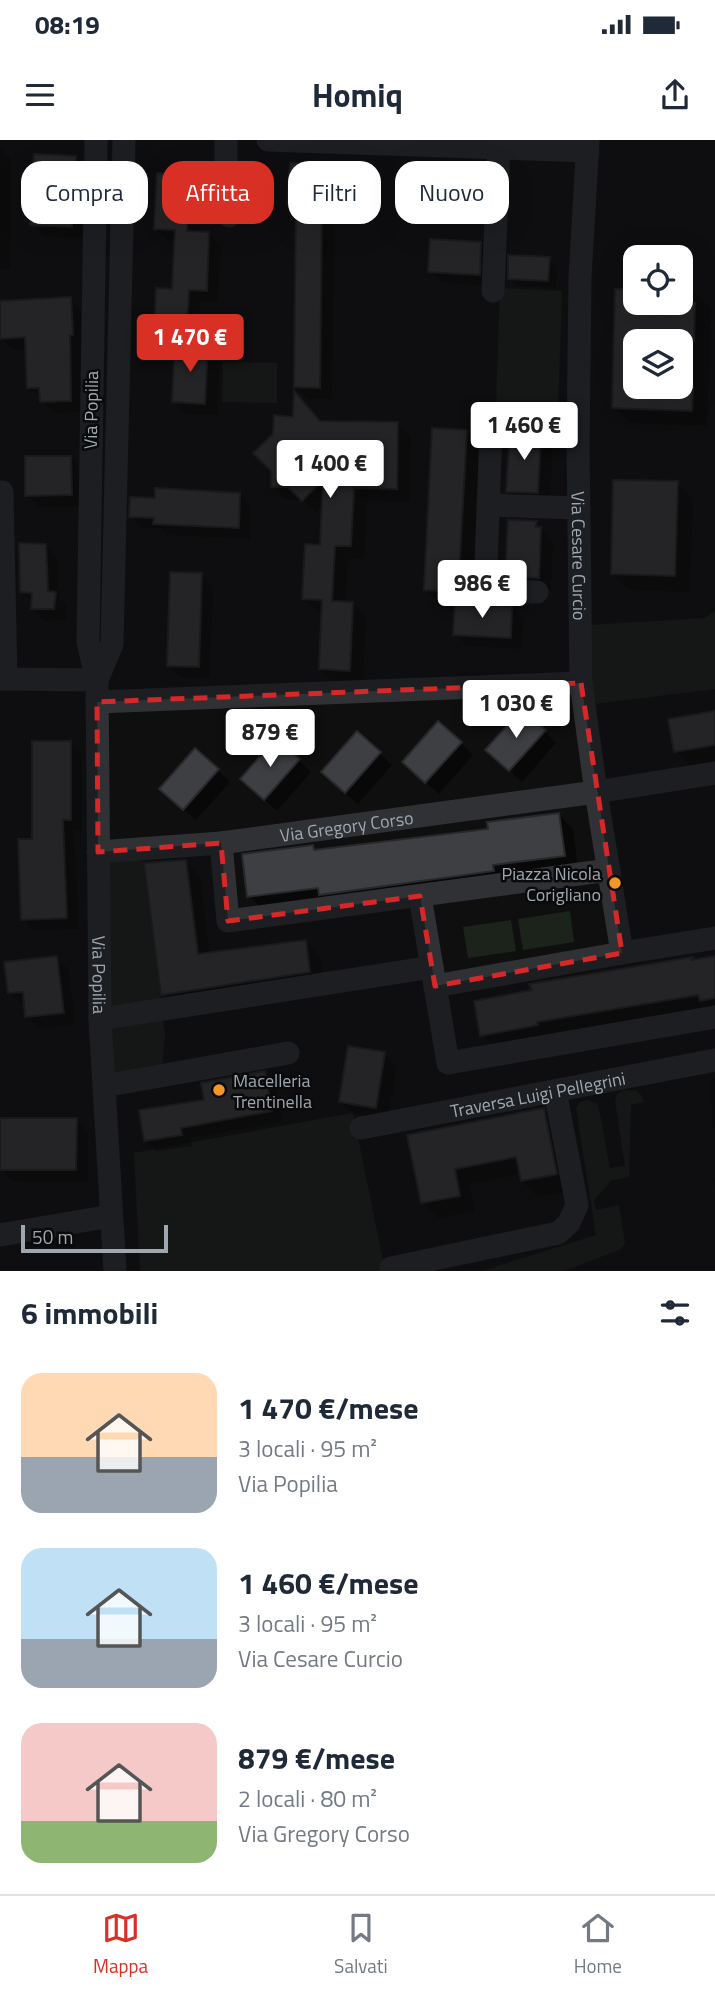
<!DOCTYPE html>
<html lang="it">
<meta charset="utf-8">
<style>
:root{--surface:#fff;--page:#f2f2f3;--text:#1f2937;--muted:#747a83;--line:#e0e1e3;--accent:#d93025}
body{margin:0;font-family:"Titillium Web",sans-serif;background:var(--page);color:var(--text);height:100vh;display:flex;flex-direction:column;font-size:26px;white-space:nowrap}
*{box-sizing:border-box;margin:0}
p{font-size:23px;color:var(--muted)}
.icon{flex:none;width:38px;height:38px;fill:none;stroke:currentColor;stroke-width:2;stroke-linecap:round;stroke-linejoin:round}
.map{position:relative;height:1131px;overflow:hidden}
.drawer{display:flex;flex-direction:column;background:var(--surface);flex:1}
.drawer>*{flex:none}
.top-card{position:absolute;left:21px;top:21px;width:674px;height:63px;display:flex;gap:14px}
.buttons{position:absolute;left:623px;top:105px;display:grid;gap:14px}
.buttons a{display:grid;place-items:center;width:70px;height:70px;border-radius:14px;background:var(--surface);box-shadow:0 7px 28px #0002;font-size:35px}
.scale{position:absolute;left:21px;bottom:18px;width:147px;box-sizing:border-box;padding-left:7px;border:4px solid #9fa7b1;border-top:0;font-size:19px;line-height:24px;white-space:nowrap;color:#9fa7b1;-webkit-text-stroke:5px #0a0a0b;paint-order:stroke}
.price{position:absolute;translate:-50% -60px;padding:0 16px;border-radius:7px;background:#fff;color:#222;font-size:23px;line-height:46px;filter:drop-shadow(0 2px 4px #0008)}
.price::after{content:'';position:absolute;left:50%;top:42px;width:21px;height:16px;margin-left:-10px;background:inherit;clip-path:polygon(0 0,100% 0,50% 100%)}
.price.on{background:var(--accent);color:#fff}
ul{padding:0;list-style:none}
li{display:flex;align-items:center;gap:21px;height:175px;padding:0 21px}
li span{display:grid;place-items:center;flex:none;width:196px;height:140px;border-radius:21px;color:#555}
li>.icon{margin-inline-start:auto}
span .icon{width:84px;height:84px;fill:#fffc;stroke-width:1}
li b{font-size:30px}
h2{display:flex;justify-content:space-between;align-items:center;height:84px;padding:0 21px;font-size:30px}
.chip{padding:0 24px;border-radius:21px;background:var(--surface);box-shadow:0 7px 28px #0002;font-size:24px;line-height:63px}
.chip.on{background:var(--accent);color:#fff}
.status{display:flex;justify-content:space-between;align-items:center;height:49px;padding:0 35px;background:var(--surface);direction:ltr}
.status svg{height:19px;fill:currentColor}
header{display:flex;justify-content:space-between;align-items:center;height:91px;padding:0 21px;background:var(--surface);font-size:32px;font-weight:700}
.menu{display:flex;justify-content:space-around;align-items:center;height:98px;border-top:2px solid var(--line);background:var(--surface);font-size:19px;color:var(--muted)}
.menu a{display:grid;justify-items:center;gap:4px}
.menu .on{color:var(--accent)}
.map>svg:first-child{display:block}
.green{fill:#1b231b}
.shadow{fill:#0007;fill-rule:evenodd}
.building{fill:#3e3f43;stroke:#29292c;stroke-width:2}
.lines{fill:none;stroke-linecap:round;stroke-linejoin:round}
.minor{stroke:#303135;stroke-width:23}
.marked{fill:none;stroke:#d62828;stroke-width:5;stroke-dasharray:14 9;stroke-linejoin:round}
.poi-dot{fill:#f39824;stroke:#0a0a0b;stroke-width:2.5}
.labels{text-anchor:middle;dominant-baseline:central;stroke-width:5;stroke-linejoin:round;paint-order:stroke}
.street-label{font-size:18px;fill:#9fa7b1;stroke:#0a0a0b}
.poi-label{font-size:18px;fill:#9fa7b1;stroke:#0a0a0b;text-anchor:end}
</style>
<div class="status"><b>08:19</b><svg viewBox="0 0 49 12"><path d="M0 12V9h3v3zM5 12V6h3v6zM10 12V3h3v9zM15 12V0h3v12zM26 1h20v11H26zM47 4h2v5h-2z"/></svg></div>
<header><svg class="icon" aria-label="menu" viewBox="0 0 24 24"><path d="M4 6h16M4 12h16M4 18h16"/></svg>Homiq<svg class="icon" aria-label="share" viewBox="0 0 24 24"><path d="M12 15V3M7 8l5-5 5 5M5 13v7h14v-7"/></svg></header>
<div class="map">
<svg width="715" height="1131" viewBox="0 0 715 1131">
<rect width="100%" height="100%" fill="#0f0f10"/>
<!-- green -->
<g class="green">
<path d="M500,148l62,3 -4,117 -62,-2z"/>
<path d="M223,222l54,1v40l-55,-1z"/>
<path d="M715,471v78l-122,15 -2,-79 114,-7z"/>
<path d="M141,709l24,186 -4,41 -57,10 -6,-234z"/>
<path d="M570,771l4,31 -51,8 -5,-31z"/>
<path d="M511,780l5,31 -48,7 -5,-31z"/>
<path d="M635,950l6,5 3,7 -13,3 -2,72 -17,3 -18,20 2,10 23,-5 6,38 -4,6 -57,22h-82l114,-36 -20,-127 4,-6 7,-2 11,4 12,64 15,-2 -10,-65 2,-7 5,-3z"/>
<path d="M353,973l32,158h-245l-6,-118z"/>
</g>
<!-- shadow -->
<g class="shadow">
<path d="M0,8l10,10v111h-10z"/>
<path d="M75,17l13,13 -4,68 -40,-2 -12,-12z"/>
<path d="M365,29l12,13 -2,37 -41,-2 -2,182h-24l-13,-12 3,-176 -9,-8z"/>
<path d="M483,34l12,12 -1,37 -68,-4 -12,-12z"/>
<path d="M189,36l12,13 -2,44 10,1 12,12 -3,56 -18,-1 -2,45 10,1 12,12 -3,56 -31,-1 -12,-13 2,-47h-8l-13,-13 19,-50 2,-50h-8l-12,-12z"/>
<path d="M480,103l13,13 -2,30 -48,-3 -13,-12z"/>
<path d="M549,119l8,8 -1,21 -39,-2 -8,-8z"/>
<path d="M617,151h18v12h46v-11l14,1 16,16 -4,117 -77,-3 -16,-16zM635,201h46v46h-46z"/>
<path d="M70,159l13,12 2,35h-4l2,66 -29,1 -25,-26 -1,-38 -15,1 -12,-12 -1,-35z"/>
<path d="M321,283l76,1 14,14 -1,64 -43,-1 -3,58h-16l-2,44 6,1 14,13 -3,67 -29,-1 -14,-14 3,-56 -5,-1 -14,-13 17,-52 3,-41 -8,7 -13,-13h-17l-13,-14z"/>
<path d="M466,292l16,16 -8,154 10,5h28l12,12 -2,30 -55,-3 -12,-12 1,-28 -14,-1 -17,-16z"/>
<path d="M541,294l12,12 -3,58 -30,-1 -12,-12z"/>
<path d="M71,318l12,12v37h-44l-12,-12z"/>
<path d="M677,343l16,16 -3,93 -61,-2 -16,-16z"/>
<path d="M240,354l11,12 -1,33 -83,-4 -6,-7h-19l-11,-12z"/>
<path d="M536,382l17,19 -2,49 -32,-1 -12,-12z"/>
<path d="M19,405h26l12,13 2,40 8,8 -1,14 -21,1 -12,-12v-5l-13,-13z"/>
<path d="M201,435l12,12 -3,91 -29,-1 -12,-12z"/>
<path d="M715,573v49l-24,4 -15,-15z"/>
<path d="M544,591l12,12 -34,39 -22,-20z"/>
<path d="M357,593l35,32 -34,39 -23,-20z"/>
<path d="M276,601l35,31 -34,39 -22,-20z"/>
<path d="M70,603l12,12v76h-8l5,98 -44,2 -12,-12 11,-79z"/>
<path d="M461,603l12,12 -34,39 -23,-20z"/>
<path d="M218,630l12,12 -34,38 -23,-19z"/>
<path d="M559,675l14,14 5,41 -315,40 -14,-14 63,-50 5,6 173,-22z"/>
<path d="M185,721l15,15 10,78 95,-12 15,14 3,30 -146,22 -14,-14z"/>
<path d="M57,818l12,12 6,55 -36,4 -12,-12 -1,-12h-4l-13,-12z"/>
<path d="M715,818v56l-218,36 -15,-15 52,-44 -2,-5 161,-27 2,3z"/>
<path d="M384,914l13,12 -9,53 -35,-5 -13,-12z"/>
<path d="M264,933l11,11 7,38 -91,16 1,8 -36,5 -11,-11 61,-39z"/>
<path d="M711,938h4v51l-3,-3z"/>
<path d="M543,970l16,16 13,64 -34,7 -16,-16 -1,-7 -51,10 5,27 -37,7 -16,-16 -13,-65zM565,1031l1,3 -34,7v-4z"/>
<path d="M76,980l12,12v50l-75,-1 -12,-12z"/>
<path d="M714,1039h1v53z"/>
</g>
<!-- building -->
<g class="building">
<path d="M34,14l42,2 -4,71 -42,-2z"/>
<path d="M290,23l76,5 -2,40 -42,-3 -2,183 -26,-1 2,-183h-9z"/>
<path d="M414,29l70,3 -2,39 -70,-4z"/>
<path d="M157,33l33,2 -3,56 22,1 -2,59 -18,-1 -3,54 -32,-2 2,-54 16,1 3,-59 -21,-1z"/>
<path d="M430,99l51,3 -1,33 -52,-3z"/>
<path d="M508,115l42,2 -2,24 -40,-2z"/>
<path d="M615,149h20v14h60l-1,38h-59v46h58l-1,24 -80,-3z"/>
<path d="M71,157l2,38h-3l1,66 -31,1 -1,-14h-12l-2,-51 -25,2v-38z"/>
<path d="M175,203l33,2 -3,59 -33,-2z"/>
<path d="M294,251l26,30 78,1 -1,67 -43,-1 -3,58h-16l-3,55 21,1 -3,69 -31,-2 3,-69 -20,-1 3,-55 15,1 3,-65 -21,21 -14,-14h-17v-16l-18,-18 20,-19 1,-19 19,2z"/>
<path d="M432,288l35,2 -9,162 -34,-2z"/>
<path d="M510,290l31,2 -3,61 -32,-1z"/>
<path d="M25,316h46l1,39 -47,1z"/>
<path d="M613,340l65,1 -3,95 -64,-2z"/>
<path d="M155,348l85,5 -1,35 -86,-4 1,-6 -25,-1 1,-20 25,1z"/>
<path d="M508,380l29,1 -1,6h5l-2,51 -34,-1z"/>
<path d="M19,403l27,1 2,47 8,1 -2,17h-23l1,-16 -12,-1z"/>
<path d="M170,432l32,1 -3,94 -32,-1z"/>
<path d="M455,460l20,1 10,4 27,1 -1,32 -58,-3z"/>
<path d="M522,569l24,21 -37,41 -24,-21z"/>
<path d="M715,571v34l-41,7 -6,-33z"/>
<path d="M438,581l24,21 -37,41 -23,-21z"/>
<path d="M357,591l24,21 -36,41 -24,-21z"/>
<path d="M276,598l24,21 -36,41 -24,-21z"/>
<path d="M32,601h39v79h-8l4,98 -46,2 -3,-81h14z"/>
<path d="M195,608l24,21 -36,41 -24,-21z"/>
<path d="M559,673l6,43 -72,9 1,6 -175,24 -1,-7 -71,9 -5,-43 71,-9 1,5 174,-21 -1,-7z"/>
<path d="M186,720l12,94 108,-14 4,32 -149,23 -17,-132z"/>
<path d="M57,816l7,57 -39,4 -2,-25 -15,1 -4,-31z"/>
<path d="M715,816v42l-15,3 -2,-6 -161,27 1,3 -58,11 -6,-35 58,-11 -3,-6 164,-27 -1,3z"/>
<path d="M348,906l37,6 -9,56 -37,-6z"/>
<path d="M265,931l7,40 -91,17 1,7 -38,6 -5,-31 65,-10 -3,-17z"/>
<path d="M544,968l13,66 -36,7 -5,-24 -61,12 5,27 -39,7 -14,-68z"/>
<path d="M0,978h77l-1,52h-76z"/>
</g>
<g class="lines">
<!-- minor -->
<g class="minor">
<path id="s1" d="M96,0l-8,502 9,38 3,339 15,252"/>
<path d="M226,0v64l3,12"/>
<path d="M268,0l320,11"/>
<path id="s2" d="M588,0l-8,138 -2,168 3,237 15,109 26,161 93,-15"/>
<path d="M493,151l6,-144"/>
<path d="M491,290l-6,161 52,1"/>
<path d="M0,352h2l4,187"/>
<path d="M488,365l91,3"/>
<path d="M0,539l97,1"/>
<path d="M97,540l15,-36 12,-504"/>
<path d="M97,562l484,-19"/>
<path d="M221,703l7,78 381,-51"/>
<path id="s3" d="M98,712l123,-9 375,-51 119,-19"/>
<path d="M420,756l28,167 267,-46"/>
<path d="M435,846l187,-33"/>
<path d="M100,879l332,-52"/>
<path d="M104,946l184,-33"/>
<path id="s4" d="M361,988l354,-68"/>
<path d="M0,1095l111,-19"/>
<path d="M391,1128l167,-35 11,-10 8,-18 -22,-114"/>
</g>
</g>
<!-- marked area -->
<path d="M0 0H715V1131H0ZM581,543l41,270 -187,33 -15,-90 -192,25 -7,-78 -123,9 -1,-150z" fill="#0f0f10" fill-opacity=".55" fill-rule="evenodd"/>
<path class="marked" d="M581,543l41,270 -187,33 -15,-90 -192,25 -7,-78 -123,9 -1,-150z"/>
<!-- markers -->
<g class="poi-dot">
<circle cx="615" cy="743" r="7"/>
<circle cx="219" cy="950" r="7"/>
</g>
<g class="labels">
<!-- street labels -->
<g class="street-label">
<text transform="translate(91 270) rotate(-89)">Via Popilia</text>
<text stroke="none"><textPath href="#s2" startOffset="416">Via Cesare Curcio</textPath></text>
<text stroke="none"><textPath href="#s3" startOffset="250">Via Gregory Corso</textPath></text>
<text stroke="none"><textPath href="#s1" startOffset="836">Via Popilia</textPath></text>
<text stroke="none"><textPath href="#s4" startOffset="180">Traversa Luigi Pellegrini</textPath></text>
</g>
<!-- poi labels -->
<g class="poi-label">
<text x="601" y="733">Piazza Nicola<tspan x="601" dy="21">Corigliano</tspan></text>
<text x="233" y="940" text-anchor="start">Macelleria<tspan x="233" dy="21">Trentinella</tspan></text>
</g>
</g>
</svg>
<div class="buttons">
<a><svg class="icon" aria-label="locate" viewBox="0 0 24 24"><circle cx="12" cy="12" r="6"/><path d="M12 2v4M12 18v4M2 12h4M18 12h4"/></svg></a>
<a><svg class="icon" aria-label="layers" viewBox="0 0 24 24"><path d="M12 4l9 5-9 5-9-5zM3 14l9 5 9-5"/></svg></a>
</div>
<div class="scale">50 m</div>
<b class="price on" style="left:190px;top:234px">1 470 €</b>
<b class="price" style="left:524px;top:322px">1 460 €</b>
<b class="price" style="left:330px;top:360px">1 400 €</b>
<b class="price" style="left:482px;top:480px">986 €</b>
<b class="price" style="left:516px;top:600px">1 030 €</b>
<b class="price" style="left:270px;top:629px">879 €</b>
<div class="top-card">
<a class="chip">Compra</a>
<a class="chip on">Affitta</a>
<a class="chip">Filtri</a>
<a class="chip">Nuovo</a>
</div>
</div>
<section class="drawer">
<h2>6 immobili<svg class="icon" aria-label="filters" viewBox="0 0 24 24"><path d="M4 7h16M4 17h16"/><circle cx="9" cy="7" r="2"/><circle cx="15" cy="17" r="2"/></svg></h2>
<ul>
<li><span style="background:linear-gradient(#ffd9b3 60%,#9aa5b1 0)"><svg class="icon" aria-label="home" viewBox="0 0 24 24"><path d="M3 11l9-7 9 7M6 9v11h12V9"/></svg></span><div><b>1 470 €/mese</b><p>3 locali · 95 m²</p><p>Via Popilia</p></div></li>
<li><span style="background:linear-gradient(#bfe0f5 65%,#9aa5b1 0)"><svg class="icon" aria-label="home" viewBox="0 0 24 24"><path d="M3 11l9-7 9 7M6 9v11h12V9"/></svg></span><div><b>1 460 €/mese</b><p>3 locali · 95 m²</p><p>Via Cesare Curcio</p></div></li>
<li><span style="background:linear-gradient(#f6c9c9 70%,#8fb573 0)"><svg class="icon" aria-label="home" viewBox="0 0 24 24"><path d="M3 11l9-7 9 7M6 9v11h12V9"/></svg></span><div><b>879 €/mese</b><p>2 locali · 80 m²</p><p>Via Gregory Corso</p></div></li>
</ul>
</section>
<nav class="menu">
<a class="on"><svg class="icon" aria-label="map" viewBox="0 0 24 24"><path d="M3 6l6-2 6 2 6-2v14l-6 2-6-2-6 2zM9 4v14M15 6v14"/></svg>Mappa</a>
<a><svg class="icon" aria-label="saved" viewBox="0 0 24 24"><path d="M7 4h10v16l-5-4-5 4z"/></svg>Salvati</a>
<a><svg class="icon" aria-label="home" viewBox="0 0 24 24"><path d="M3 11l9-7 9 7M6 9v11h12V9"/></svg>Home</a>
</nav>
